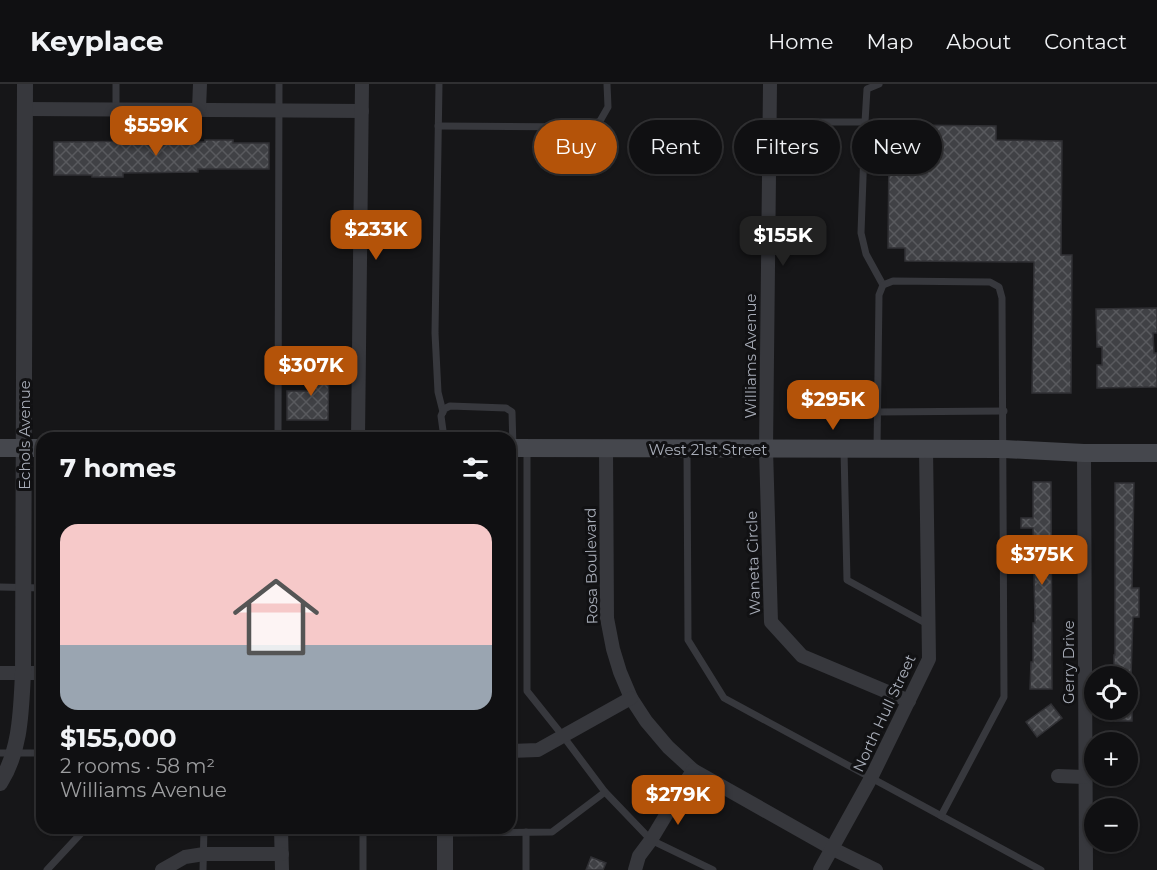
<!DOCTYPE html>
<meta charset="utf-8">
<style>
:root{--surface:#101012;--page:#1e1e20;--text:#f1f3f6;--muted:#9c9d9f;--line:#303032;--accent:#b45309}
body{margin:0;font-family:Montserrat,sans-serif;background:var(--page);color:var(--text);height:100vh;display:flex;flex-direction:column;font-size:22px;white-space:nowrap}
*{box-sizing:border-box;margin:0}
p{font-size:20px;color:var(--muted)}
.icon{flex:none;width:33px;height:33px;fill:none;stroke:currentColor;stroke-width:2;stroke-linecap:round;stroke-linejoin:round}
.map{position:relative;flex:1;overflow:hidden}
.panel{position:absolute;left:36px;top:348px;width:480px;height:402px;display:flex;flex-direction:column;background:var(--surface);border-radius:18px;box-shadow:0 2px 4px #0004,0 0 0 2px var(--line)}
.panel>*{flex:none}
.top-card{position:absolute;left:534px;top:36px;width:532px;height:54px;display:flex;gap:12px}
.controls{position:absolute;left:1084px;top:582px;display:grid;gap:12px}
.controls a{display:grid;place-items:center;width:54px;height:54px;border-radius:50%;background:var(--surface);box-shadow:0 2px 4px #0004,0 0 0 2px var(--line);font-size:30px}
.price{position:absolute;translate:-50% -51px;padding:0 14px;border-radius:12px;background:var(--accent);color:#fff;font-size:20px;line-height:39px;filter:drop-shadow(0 2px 3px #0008)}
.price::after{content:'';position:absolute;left:50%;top:36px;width:18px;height:14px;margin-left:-9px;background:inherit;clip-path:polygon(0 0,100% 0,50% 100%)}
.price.selected{background:#222;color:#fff}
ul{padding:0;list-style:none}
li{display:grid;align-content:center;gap:12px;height:318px;padding:0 24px}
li+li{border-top:2px solid var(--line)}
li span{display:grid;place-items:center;height:186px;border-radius:18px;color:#555}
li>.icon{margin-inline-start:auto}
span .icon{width:108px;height:108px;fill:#fffc;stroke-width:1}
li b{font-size:26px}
h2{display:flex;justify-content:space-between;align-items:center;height:72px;padding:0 24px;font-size:26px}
.tag{padding:0 21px;border-radius:27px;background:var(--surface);box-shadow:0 2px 4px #0004,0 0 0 2px var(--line);font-size:21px;line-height:54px}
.tag.selected{background:var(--accent);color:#fff}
header{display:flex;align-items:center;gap:36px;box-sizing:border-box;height:84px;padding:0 30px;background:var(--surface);border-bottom:2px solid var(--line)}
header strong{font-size:28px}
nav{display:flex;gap:33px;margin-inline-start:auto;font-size:21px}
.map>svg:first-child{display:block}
.building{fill:url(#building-cross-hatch);stroke:#303034;stroke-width:1.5}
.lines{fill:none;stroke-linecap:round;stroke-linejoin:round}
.service{stroke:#37383d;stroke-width:7}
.minor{stroke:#37383d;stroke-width:14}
.tertiary{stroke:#37383d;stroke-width:16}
.secondary{stroke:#45474d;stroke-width:18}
.labels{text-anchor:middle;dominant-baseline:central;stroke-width:6;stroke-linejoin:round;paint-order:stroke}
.street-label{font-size:15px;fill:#a8adb8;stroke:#111113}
</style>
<header>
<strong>Keyplace</strong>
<nav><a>Home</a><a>Map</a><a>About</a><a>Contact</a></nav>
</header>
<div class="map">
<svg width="1157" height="786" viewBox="0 0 1157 786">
<defs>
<pattern id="building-cross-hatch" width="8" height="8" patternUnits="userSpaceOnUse" patternTransform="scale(1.5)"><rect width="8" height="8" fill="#404145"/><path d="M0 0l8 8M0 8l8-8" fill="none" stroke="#595a5e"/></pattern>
</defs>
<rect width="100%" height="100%" fill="#161618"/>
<!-- building -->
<g class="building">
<path d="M905,41l91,1v14l66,1 -1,114h11l-1,138h-39l2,-131 -129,-1v-13h-17l1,-96h16z"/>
<path d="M205,56h28v3h36v26h-71v3l-75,1v4h-31v-2h-38v-33l106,-1v1h45z"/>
<path d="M1157,224v25h-4l1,20h3v34l-60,1v-23h5v-18h-5l-1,-38z"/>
<path d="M313,277h16l-1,59h-41v-29h26z"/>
<path d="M1033,398h18l1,207h-22l1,-27h2v-39h2l-2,-95h-12v-10h12z"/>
<path d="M1115,399h19l-2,105h7v29h-6l-2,59h-17v-21h1z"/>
<path d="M1051,620l11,14 -25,19 -11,-15z"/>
<rect x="1115" y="626" width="17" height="11"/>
<path d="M591,773l15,6 -3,7h-17z"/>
</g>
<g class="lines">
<!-- service -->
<g class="service">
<path d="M439,0l-4,249 3,59 5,20"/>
<path d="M116,26v-26"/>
<path d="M768,38h97l-4,111 5,21 17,31"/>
<path d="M865,38l2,-33 12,-5"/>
<path d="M438,42l146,1 16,-6 8,-14 -1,-23"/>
<path d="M877,328l127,-1"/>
<path d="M278,354l1,-354"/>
<path d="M444,354l-3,-22 3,-7 6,-3 56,2 6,4 1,36"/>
<path d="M527,365v242l36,45 42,56 46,48 62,30"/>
<path d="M687,365l1,191 36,58 317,172"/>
<path d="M877,365l2,-154 4,-10 10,-4 97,1 9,5 3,11 2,399 -63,119"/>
<path d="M844,367l3,129 82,45"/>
<path d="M0,503l42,1"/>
<path d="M0,669h42"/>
<path d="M363,744v42"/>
<path d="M526,748v38"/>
<path d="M445,749l107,-1 53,-40"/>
<path d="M47,786l39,-42"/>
<path d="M203,786l1,-42"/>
</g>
<!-- minor -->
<g class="minor">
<path d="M770,0l-4,365 5,173 31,34 107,45"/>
<path d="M25,25l337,2"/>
<path d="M199,25l1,-25"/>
<path d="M358,354l4,-354"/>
<path d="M606,364l1,170 6,31 7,23 11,26 15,23 22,26 25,23 138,78 45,22"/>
<path d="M1084,369l2,417"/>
<path d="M0,589h42"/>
<path d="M510,667l28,-1 93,-52"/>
<path d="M1058,692l26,1"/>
<path d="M281,744l1,42"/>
<path d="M162,786l23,-13 19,-3h78"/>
<path d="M635,786l4,-14 12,-16 42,-70"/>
<path d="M820,786l51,-92 58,-119 -3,-210"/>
</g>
<!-- tertiary -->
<g class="tertiary">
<path d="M0,699c21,-33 21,-73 23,-110l2,-589"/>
<path d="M445,744v42"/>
</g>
<!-- secondary -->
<g class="secondary">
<path d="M0,364h42"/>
<path d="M510,364l494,1 80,4h73"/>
</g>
</g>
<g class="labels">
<!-- street labels -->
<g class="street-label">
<text transform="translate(750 272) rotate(-90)">Williams Avenue</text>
<text transform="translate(24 351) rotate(-90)">Echols Avenue</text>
<text x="708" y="365">West 21st Street</text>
<text transform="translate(753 479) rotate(-92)">Waneta Circle</text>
<text transform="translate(591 482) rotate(-91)">Rosa Boulevard</text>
<text transform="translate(1068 578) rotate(-90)">Gerry Drive</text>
<text transform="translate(884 629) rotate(-65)">North Hull Street</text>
</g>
</g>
</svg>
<div class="controls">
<a><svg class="icon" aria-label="locate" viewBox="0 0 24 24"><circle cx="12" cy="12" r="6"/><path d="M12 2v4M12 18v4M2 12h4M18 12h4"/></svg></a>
<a>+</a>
<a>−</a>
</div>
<b class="price" style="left:156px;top:73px">$559K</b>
<b class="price" style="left:376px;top:177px">$233K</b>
<b class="price selected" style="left:783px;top:183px">$155K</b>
<b class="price" style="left:311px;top:313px">$307K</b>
<b class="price" style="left:833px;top:347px">$295K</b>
<b class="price" style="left:1042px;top:502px">$375K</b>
<b class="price" style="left:678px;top:742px">$279K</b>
<div class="top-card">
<a class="tag selected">Buy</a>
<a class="tag">Rent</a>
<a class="tag">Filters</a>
<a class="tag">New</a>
</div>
<section class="panel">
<h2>7 homes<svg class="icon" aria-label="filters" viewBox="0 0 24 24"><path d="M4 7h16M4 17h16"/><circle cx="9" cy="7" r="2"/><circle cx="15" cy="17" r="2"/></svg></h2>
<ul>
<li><span style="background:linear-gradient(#f6c9c9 65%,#9aa5b1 0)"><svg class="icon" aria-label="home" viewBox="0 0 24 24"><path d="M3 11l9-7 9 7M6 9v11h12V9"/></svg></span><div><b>$155,000</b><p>2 rooms · 58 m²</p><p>Williams Avenue</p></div></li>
</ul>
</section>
</div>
